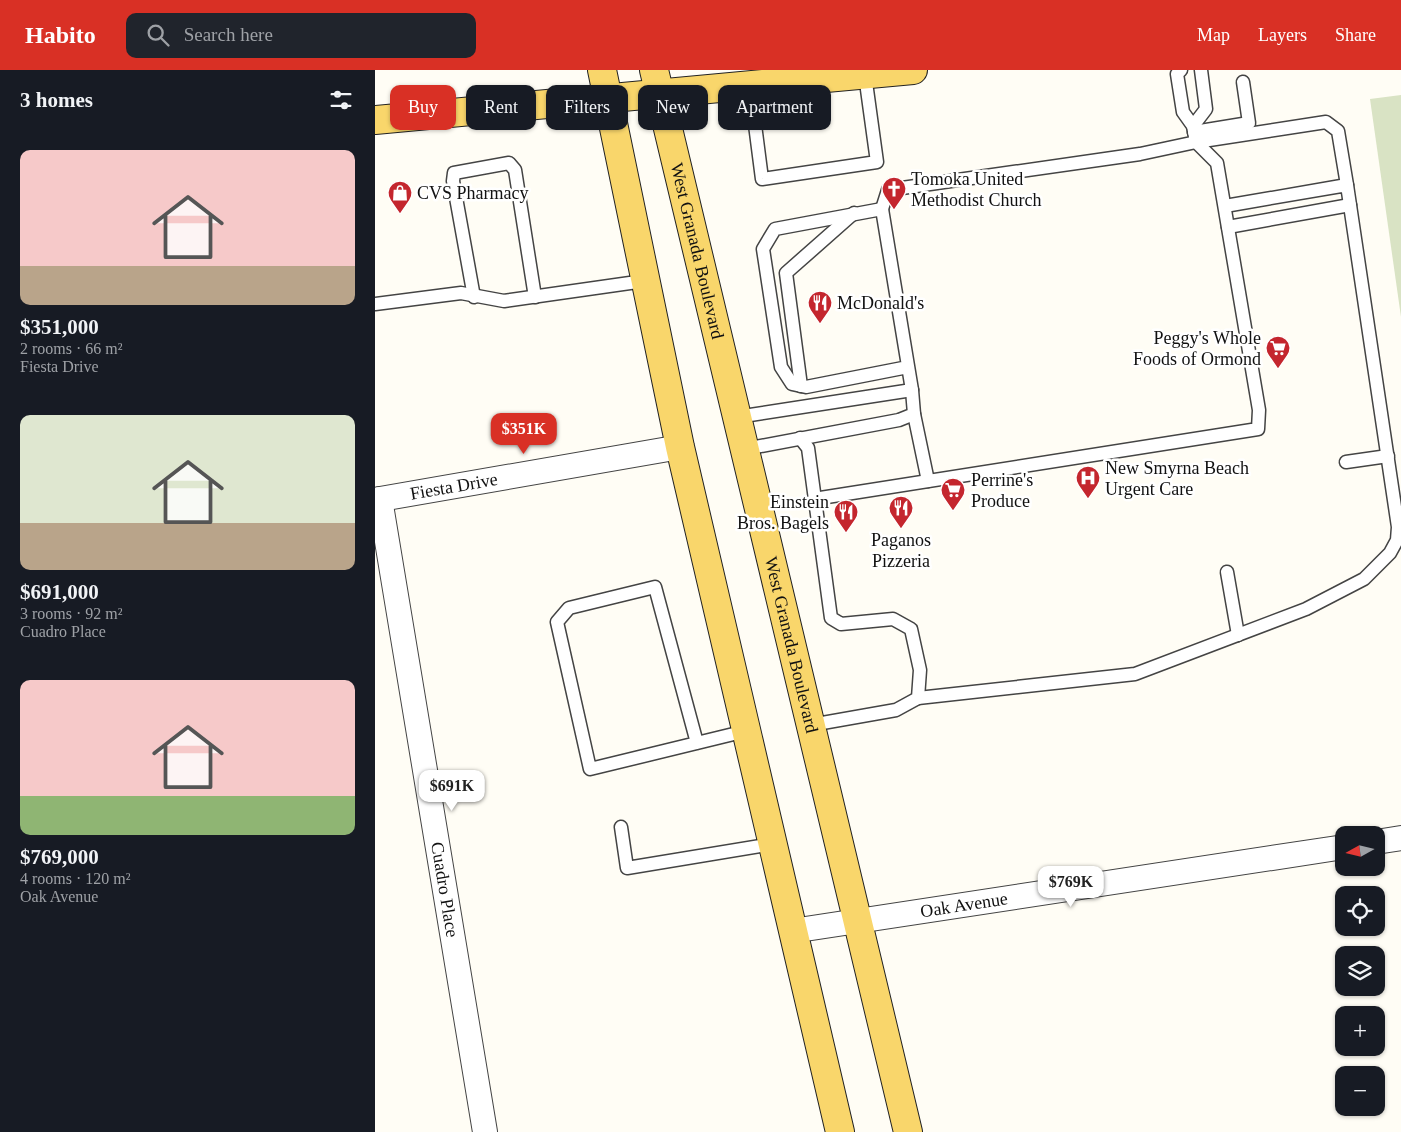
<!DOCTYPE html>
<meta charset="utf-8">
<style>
:root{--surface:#171b24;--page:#20242c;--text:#f1f3f6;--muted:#9ea1a6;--accent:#d93025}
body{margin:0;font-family:Georgia,serif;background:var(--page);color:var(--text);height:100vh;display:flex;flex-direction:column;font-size:19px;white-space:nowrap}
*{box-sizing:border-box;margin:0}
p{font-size:16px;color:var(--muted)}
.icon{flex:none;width:28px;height:28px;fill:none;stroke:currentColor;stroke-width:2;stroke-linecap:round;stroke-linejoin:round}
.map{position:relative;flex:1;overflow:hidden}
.side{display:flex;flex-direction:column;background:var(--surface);width:375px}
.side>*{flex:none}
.banner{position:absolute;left:15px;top:15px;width:475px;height:45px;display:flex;gap:10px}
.needle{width:32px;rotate:262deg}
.controls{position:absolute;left:960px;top:756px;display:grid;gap:10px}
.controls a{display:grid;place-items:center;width:50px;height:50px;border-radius:10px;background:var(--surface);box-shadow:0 1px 4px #0004;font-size:25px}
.price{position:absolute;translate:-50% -42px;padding:0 11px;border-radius:10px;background:#fff;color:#222;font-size:16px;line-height:32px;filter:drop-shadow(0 1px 2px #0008)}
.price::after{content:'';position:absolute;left:50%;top:30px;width:15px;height:11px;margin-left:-8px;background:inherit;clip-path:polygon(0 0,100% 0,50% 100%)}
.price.current{background:var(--accent);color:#fff}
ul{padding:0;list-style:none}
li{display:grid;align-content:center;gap:10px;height:265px;padding:0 20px}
li span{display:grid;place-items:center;height:155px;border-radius:10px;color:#555}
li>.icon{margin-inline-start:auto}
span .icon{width:90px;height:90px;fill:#fffc;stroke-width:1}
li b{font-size:21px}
h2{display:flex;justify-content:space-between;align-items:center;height:60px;padding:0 20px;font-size:21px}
.tag{padding:0 18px;border-radius:10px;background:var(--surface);box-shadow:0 1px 4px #0004;font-size:18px;line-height:45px}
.tag.current{background:var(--accent);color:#fff}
header{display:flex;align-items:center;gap:30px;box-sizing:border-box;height:70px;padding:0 25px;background:var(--accent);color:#fff}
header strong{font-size:24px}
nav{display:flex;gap:28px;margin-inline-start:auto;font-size:18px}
.search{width:350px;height:45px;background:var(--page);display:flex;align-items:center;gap:12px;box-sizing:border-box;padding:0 18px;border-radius:10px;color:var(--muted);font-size:19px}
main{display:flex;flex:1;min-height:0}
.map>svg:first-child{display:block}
.cemetery{fill:#d9e3c4}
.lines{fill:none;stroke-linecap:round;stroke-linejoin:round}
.service-casing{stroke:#444;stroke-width:15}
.minor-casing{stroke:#444;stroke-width:26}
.primary-casing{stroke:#222;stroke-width:30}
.service{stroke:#fff;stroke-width:12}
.minor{stroke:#fff;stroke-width:24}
.primary{stroke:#f9d66b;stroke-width:28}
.labels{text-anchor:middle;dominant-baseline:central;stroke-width:5;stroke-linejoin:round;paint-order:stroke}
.poi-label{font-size:18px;fill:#111;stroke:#fff;text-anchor:start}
.street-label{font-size:18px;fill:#111;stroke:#fff}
</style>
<header>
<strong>Habito</strong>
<div class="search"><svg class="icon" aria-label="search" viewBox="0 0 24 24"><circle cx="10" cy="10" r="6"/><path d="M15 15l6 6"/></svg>Search here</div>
<nav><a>Map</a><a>Layers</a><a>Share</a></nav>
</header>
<main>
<section class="side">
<h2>3 homes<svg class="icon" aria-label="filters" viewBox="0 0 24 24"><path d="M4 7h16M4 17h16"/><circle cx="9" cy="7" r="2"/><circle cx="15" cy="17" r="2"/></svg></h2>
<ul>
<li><span style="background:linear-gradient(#f6c9c9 75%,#b9a48a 0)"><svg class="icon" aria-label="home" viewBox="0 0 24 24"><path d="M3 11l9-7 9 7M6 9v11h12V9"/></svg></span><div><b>$351,000</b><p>2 rooms · 66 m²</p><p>Fiesta Drive</p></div></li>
<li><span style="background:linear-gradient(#dfe7d0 70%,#b9a48a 0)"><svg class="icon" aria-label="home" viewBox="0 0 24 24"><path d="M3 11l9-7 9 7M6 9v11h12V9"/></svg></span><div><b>$691,000</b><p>3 rooms · 92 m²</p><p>Cuadro Place</p></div></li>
<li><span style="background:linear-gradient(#f6c9c9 75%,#8fb573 0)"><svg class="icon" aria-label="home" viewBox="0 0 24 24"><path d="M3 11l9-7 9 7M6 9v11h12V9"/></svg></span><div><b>$769,000</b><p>4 rooms · 120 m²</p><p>Oak Avenue</p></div></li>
</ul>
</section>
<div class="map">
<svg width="1026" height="1062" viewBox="0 0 1026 1062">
<rect width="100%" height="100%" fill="#fffdf5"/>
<!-- cemetery -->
<path class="cemetery" d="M1026,25v222l-31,-218z"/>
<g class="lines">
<defs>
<g id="service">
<path d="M375,16l12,93 115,-17 -12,-87"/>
<path d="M818,56l13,-17 -5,-39"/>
<path d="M819,62l55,-9 -6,-41"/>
<path d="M821,72l130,-20 12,9 9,54"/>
<path d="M507,139l6,-19 252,-36 56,-12 -3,-16 -10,-14 -6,-38 4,-4"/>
<path d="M853,157l122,-22"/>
<path d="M99,227l-21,-116 1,-8 55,-10 6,7 20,127"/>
<path d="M0,234l86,-11 43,8 140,-20"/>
<path d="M426,316l-15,-113 68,-60"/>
<path d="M539,344l14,67"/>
<path d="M362,347l175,-27"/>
<path d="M425,368l8,10 23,170 10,6 52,-5 18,10 9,41 -2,28 -22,12 -85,15"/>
<path d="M370,379l154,-29 15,-6 -2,-24 -30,-181 -107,20 -12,20 18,118 11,17 14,3 102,-20"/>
<path d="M971,392l42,-6"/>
<path d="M439,429l444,-70 1,-19 -42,-247 -21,-21"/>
<path d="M852,502l11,63"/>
<path d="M543,628l217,-24 171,-65 58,-30 26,-26 7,-13 1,-13 -51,-342 -122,21"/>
<path d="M322,673l-42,-156 -86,21 -12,14 33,147 156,-38"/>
<path d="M246,757l6,41 145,-24"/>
</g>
<g id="minor">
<path id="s1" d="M5,429l105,633"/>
<path id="s2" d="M0,430l305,-53"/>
<path d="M1001,772l25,-4"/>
<path id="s3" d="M417,861l552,-84"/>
</g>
<g id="primary">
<path d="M227,0l78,377 160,685"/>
<path id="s4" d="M279,0l254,1062"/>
<path d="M0,50l538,-50"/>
</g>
</defs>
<!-- service casing -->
<use href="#service" class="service-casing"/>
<!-- minor casing -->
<use href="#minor" class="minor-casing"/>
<!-- primary casing -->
<use href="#primary" class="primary-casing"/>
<!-- service -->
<use href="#service" class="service"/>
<!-- minor -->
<use href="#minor" class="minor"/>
<!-- primary -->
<use href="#primary" class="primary"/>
</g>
<!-- icons -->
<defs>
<symbol id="church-pin" viewBox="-11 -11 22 30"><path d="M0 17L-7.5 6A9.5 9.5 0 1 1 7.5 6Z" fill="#c4262e" stroke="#fff"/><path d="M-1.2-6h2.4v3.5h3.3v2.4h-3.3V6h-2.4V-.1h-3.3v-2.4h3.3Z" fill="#fff"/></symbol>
<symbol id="shop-pin" viewBox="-11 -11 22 30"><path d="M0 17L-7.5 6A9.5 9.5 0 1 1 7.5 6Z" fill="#c4262e" stroke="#fff"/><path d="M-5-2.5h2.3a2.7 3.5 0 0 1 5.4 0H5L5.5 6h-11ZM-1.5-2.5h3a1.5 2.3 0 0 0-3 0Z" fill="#fff"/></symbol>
<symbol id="restaurant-pin" viewBox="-11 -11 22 30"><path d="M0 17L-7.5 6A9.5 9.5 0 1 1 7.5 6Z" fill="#c4262e" stroke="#fff"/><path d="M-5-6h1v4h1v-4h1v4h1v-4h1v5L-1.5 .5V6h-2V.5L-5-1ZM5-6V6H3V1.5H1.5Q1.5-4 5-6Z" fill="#fff"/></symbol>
<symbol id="supermarket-pin" viewBox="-11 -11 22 30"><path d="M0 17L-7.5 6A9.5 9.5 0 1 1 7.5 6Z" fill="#c4262e" stroke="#fff"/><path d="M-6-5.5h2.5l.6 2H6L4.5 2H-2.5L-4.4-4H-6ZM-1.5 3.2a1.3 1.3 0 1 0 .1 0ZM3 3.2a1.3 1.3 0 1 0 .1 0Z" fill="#fff"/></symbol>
<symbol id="hospital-pin" viewBox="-11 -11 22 30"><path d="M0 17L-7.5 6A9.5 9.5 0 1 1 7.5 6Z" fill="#c4262e" stroke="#fff"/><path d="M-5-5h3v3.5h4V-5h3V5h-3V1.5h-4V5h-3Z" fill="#fff"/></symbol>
</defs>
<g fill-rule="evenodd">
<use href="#church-pin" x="505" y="105" width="28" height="38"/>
<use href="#shop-pin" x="11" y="109" width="28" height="38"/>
<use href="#restaurant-pin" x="431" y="219" width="28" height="38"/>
<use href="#supermarket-pin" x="889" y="264" width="28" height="38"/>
<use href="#hospital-pin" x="699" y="394" width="28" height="38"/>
<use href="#supermarket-pin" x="564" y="406" width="28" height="38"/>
<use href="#restaurant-pin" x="512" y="424" width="28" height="38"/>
<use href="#restaurant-pin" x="457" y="428" width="28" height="38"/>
</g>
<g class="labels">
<!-- poi labels -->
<g class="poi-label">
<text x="536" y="109">Tomoka United<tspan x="536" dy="21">Methodist Church</tspan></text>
<text x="42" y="123">CVS Pharmacy</text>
<text x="462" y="233">McDonald's</text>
<text x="886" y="268" text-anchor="end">Peggy's Whole<tspan x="886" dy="21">Foods of Ormond</tspan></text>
<text x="730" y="398">New Smyrna Beach<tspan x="730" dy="21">Urgent Care</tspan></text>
<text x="596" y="410">Perrine's<tspan x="596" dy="21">Produce</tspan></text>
<text x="454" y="432" text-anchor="end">Einstein<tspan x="454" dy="21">Bros. Bagels</tspan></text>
<text x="526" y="470" text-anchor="middle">Paganos<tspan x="526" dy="21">Pizzeria</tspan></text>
</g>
<!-- street labels -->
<g class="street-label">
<text stroke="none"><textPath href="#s4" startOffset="186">West Granada Boulevard</textPath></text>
<text stroke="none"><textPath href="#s2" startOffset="80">Fiesta Drive</textPath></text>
<text stroke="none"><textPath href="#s4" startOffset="591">West Granada Boulevard</textPath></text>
<text stroke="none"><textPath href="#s1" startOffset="396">Cuadro Place</textPath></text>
<text stroke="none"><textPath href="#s3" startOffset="174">Oak Avenue</textPath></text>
</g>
</g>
</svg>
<div class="controls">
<a><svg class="needle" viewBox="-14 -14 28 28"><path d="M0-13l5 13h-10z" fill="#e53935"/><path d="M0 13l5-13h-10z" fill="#9ea1a6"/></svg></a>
<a><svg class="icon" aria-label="locate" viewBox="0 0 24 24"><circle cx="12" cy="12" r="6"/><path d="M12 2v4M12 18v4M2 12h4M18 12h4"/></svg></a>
<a><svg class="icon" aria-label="layers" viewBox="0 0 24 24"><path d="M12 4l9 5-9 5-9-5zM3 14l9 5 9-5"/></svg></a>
<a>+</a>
<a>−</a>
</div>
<b class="price current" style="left:149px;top:385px">$351K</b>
<b class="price" style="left:77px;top:742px">$691K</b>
<b class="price" style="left:696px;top:838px">$769K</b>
<div class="banner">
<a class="tag current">Buy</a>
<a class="tag">Rent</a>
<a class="tag">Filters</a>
<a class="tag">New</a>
<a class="tag">Apartment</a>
</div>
</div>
</main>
